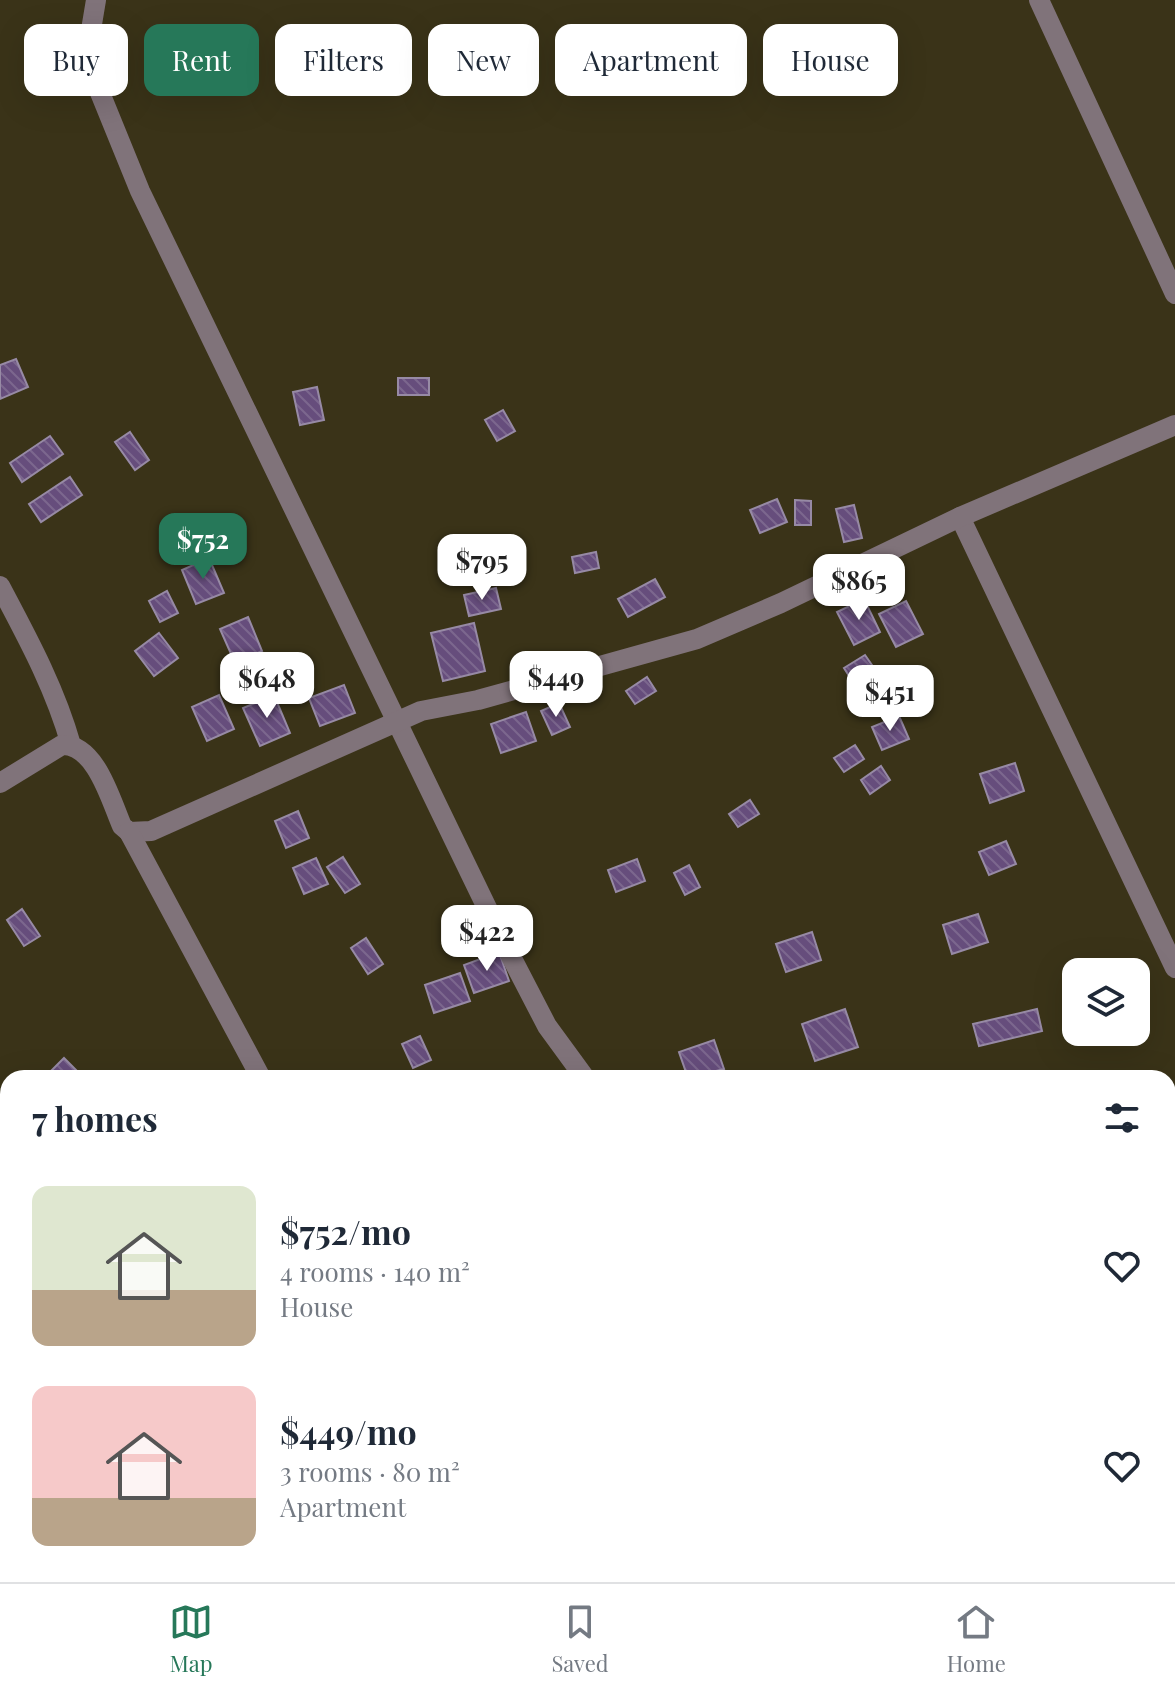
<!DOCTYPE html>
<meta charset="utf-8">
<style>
:root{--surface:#fff;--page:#f2f2f3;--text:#1f2937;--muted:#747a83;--line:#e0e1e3;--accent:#267859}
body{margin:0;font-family:"Playfair Display",serif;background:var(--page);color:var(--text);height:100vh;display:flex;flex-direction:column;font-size:30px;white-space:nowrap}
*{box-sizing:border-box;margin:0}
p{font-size:26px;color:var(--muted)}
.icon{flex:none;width:44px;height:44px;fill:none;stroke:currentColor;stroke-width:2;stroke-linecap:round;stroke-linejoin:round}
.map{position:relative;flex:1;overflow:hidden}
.panel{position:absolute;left:0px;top:1070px;width:1176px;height:512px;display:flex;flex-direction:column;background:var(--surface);border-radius:24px 24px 0 0;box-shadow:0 8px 32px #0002}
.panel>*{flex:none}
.top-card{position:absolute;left:24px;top:24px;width:1128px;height:72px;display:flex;gap:16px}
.controls{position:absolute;left:1062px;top:958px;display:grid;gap:16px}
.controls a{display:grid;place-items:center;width:88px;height:88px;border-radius:16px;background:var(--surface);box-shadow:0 8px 32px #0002;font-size:40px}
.price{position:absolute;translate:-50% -68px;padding:0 18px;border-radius:16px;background:#fff;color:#222;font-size:26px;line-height:52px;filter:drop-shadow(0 2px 4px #0008)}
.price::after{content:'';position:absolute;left:50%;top:48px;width:24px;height:18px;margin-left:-12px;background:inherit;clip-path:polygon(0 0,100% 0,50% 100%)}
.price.active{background:var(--accent);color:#fff}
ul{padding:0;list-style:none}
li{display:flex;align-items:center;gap:24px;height:200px;padding:0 32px}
li span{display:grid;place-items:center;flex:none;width:224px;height:160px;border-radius:16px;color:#555}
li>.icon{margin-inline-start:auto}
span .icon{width:96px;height:96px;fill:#fffc;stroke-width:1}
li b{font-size:34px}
h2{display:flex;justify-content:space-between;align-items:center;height:96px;padding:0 32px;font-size:34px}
.tag{padding:0 28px;border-radius:16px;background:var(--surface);box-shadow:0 8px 32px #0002;font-size:28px;line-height:72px}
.tag.active{background:var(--accent);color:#fff}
.dock{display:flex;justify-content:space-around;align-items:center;height:112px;border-top:2px solid var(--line);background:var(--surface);font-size:22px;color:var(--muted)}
.dock a{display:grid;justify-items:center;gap:4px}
.dock .active{color:var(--accent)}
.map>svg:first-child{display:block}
.building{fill:url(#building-back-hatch);stroke:#978aa5;stroke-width:2}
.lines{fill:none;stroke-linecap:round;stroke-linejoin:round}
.minor{stroke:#80737a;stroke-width:20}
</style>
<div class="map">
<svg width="1175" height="1582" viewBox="0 0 1175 1582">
<defs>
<pattern id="building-back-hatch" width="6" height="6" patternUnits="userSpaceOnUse" patternTransform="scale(2)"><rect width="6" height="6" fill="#664d7c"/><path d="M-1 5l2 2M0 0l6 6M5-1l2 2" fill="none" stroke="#7c678e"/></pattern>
</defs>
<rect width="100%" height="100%" fill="#3a3318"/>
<!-- building -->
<g class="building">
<path d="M16,359l12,28 -28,12v-34z"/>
<rect x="398" y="378" width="31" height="17"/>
<path d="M317,387l7,33 -24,5 -7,-33z"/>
<path d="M503,410l12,21 -18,10 -12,-21z"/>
<path d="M130,432l19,28 -14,10 -20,-28z"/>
<path d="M50,436l13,18 -41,28 -12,-19z"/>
<path d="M70,477l12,18 -41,27 -12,-18z"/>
<path d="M777,499l10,23 -27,11 -10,-23z"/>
<path d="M795,500l16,1v24h-16z"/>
<path d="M854,505l8,33 -18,4 -8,-33z"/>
<path d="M596,552l3,16 -24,5 -3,-16z"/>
<path d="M478,554l16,4 -6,24 -16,-4z"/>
<path d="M209,558l15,35 -28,11 -14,-34z"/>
<path d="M655,579l10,18 -37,20 -10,-18z"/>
<path d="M496,588l5,21 -32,7 -5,-21z"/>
<path d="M167,591l11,22 -18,9 -11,-21z"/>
<path d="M864,599l16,33 -26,13 -17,-33z"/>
<path d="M906,601l17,33 -27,13 -17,-33z"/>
<path d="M248,617l14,34 -27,12 -15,-34z"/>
<path d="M474,623l11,48 -42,10 -12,-48z"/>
<path d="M159,633l19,25 -24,18 -19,-25z"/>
<path d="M865,655l9,13 -21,14 -9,-14z"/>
<path d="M647,677l9,14 -21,13 -9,-13z"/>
<path d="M344,685l11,28 -35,13 -11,-28z"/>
<path d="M219,695l15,34 -27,12 -15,-34z"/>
<path d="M274,695l16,38 -30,13 -17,-38z"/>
<path d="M559,703l11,24 -18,8 -11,-24z"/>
<path d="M526,712l10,29 -35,12 -10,-29z"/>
<path d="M899,716l10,23 -27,11 -10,-23z"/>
<path d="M855,745l9,14 -20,13 -10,-14z"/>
<path d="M1015,763l9,28 -34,12 -10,-29z"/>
<path d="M881,766l9,14 -20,14 -9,-14z"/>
<path d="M750,800l9,14 -21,13 -9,-13z"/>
<path d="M298,811l11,27 -23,10 -11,-27z"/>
<path d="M1006,841l10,23 -27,11 -10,-23z"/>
<path d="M343,857l17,27 -15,9 -18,-26z"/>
<path d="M316,858l12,26 -24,10 -11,-26z"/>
<path d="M637,859l8,22 -29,11 -8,-22z"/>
<path d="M689,865l11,22 -15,8 -11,-22z"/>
<path d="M22,909l18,27 -16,10 -17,-26z"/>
<path d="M978,914l10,28 -36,12 -9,-29z"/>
<path d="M812,932l9,28 -35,12 -10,-28z"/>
<path d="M366,938l17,26 -15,10 -17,-26z"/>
<path d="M499,952l10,29 -35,12 -10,-28z"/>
<path d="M460,973l10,28 -36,12 -9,-28z"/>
<path d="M845,1009l13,38 -43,14 -13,-37z"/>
<path d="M1037,1009l5,22 -63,15 -6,-22z"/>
<path d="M420,1036l11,24 -18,8 -11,-24z"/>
<path d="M714,1040l10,29 -36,9 -9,-26z"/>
<path d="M64,1058l20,20h-40z"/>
<path d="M2,1498l6,15v46l-8,3z"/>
</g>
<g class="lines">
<!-- minor -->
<g class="minor">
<path d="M96,0l-7,42 3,31 48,118 363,750 44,85 38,52"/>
<path d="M1039,0l136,294"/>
<path d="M960,517l215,451"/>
<path d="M0,586c27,51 55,102 71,159"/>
<path d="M0,783l62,-38c34,-1 49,56 60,81l7,6 22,-1 270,-120 57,-11 219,-61 84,-36 179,-86 215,-92"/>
<path d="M129,832l132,246"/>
<path d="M0,1199l8,18"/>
<path d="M1168,1329l7,-4"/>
<path d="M0,1492l8,-1"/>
<path d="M191,1574l4,8"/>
<path d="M335,1582l19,-8"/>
</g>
</g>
</svg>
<div class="controls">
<a><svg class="icon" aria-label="layers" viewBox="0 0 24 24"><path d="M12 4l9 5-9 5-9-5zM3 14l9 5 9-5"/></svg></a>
</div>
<b class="price active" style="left:203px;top:581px">$752</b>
<b class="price" style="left:482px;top:602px">$795</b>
<b class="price" style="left:859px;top:622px">$865</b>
<b class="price" style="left:556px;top:719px">$449</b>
<b class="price" style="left:267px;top:720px">$648</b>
<b class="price" style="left:890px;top:733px">$451</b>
<b class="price" style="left:487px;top:973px">$422</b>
<div class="top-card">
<a class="tag">Buy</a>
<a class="tag active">Rent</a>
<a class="tag">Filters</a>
<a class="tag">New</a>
<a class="tag">Apartment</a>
<a class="tag">House</a>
</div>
<section class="panel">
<h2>7 homes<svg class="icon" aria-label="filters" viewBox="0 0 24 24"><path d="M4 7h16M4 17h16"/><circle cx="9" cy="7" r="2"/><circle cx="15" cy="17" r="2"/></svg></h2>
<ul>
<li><span style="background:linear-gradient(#dfe7d0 65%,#b9a48a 0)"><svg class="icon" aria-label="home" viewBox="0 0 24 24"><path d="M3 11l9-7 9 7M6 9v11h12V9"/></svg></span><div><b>$752/mo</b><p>4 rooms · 140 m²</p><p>House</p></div><svg class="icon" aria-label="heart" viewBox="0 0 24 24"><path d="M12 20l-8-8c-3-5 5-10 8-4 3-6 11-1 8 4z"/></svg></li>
<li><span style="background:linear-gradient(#f6c9c9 70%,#b9a48a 0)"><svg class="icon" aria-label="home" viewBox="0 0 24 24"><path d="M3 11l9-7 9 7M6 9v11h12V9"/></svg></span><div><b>$449/mo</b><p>3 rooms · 80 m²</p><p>Apartment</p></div><svg class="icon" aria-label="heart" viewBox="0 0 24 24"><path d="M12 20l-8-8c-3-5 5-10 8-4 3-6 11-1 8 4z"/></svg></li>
</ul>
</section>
</div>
<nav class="dock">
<a class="active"><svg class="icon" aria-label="map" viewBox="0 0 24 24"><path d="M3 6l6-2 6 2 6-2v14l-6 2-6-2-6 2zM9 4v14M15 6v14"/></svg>Map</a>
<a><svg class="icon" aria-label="saved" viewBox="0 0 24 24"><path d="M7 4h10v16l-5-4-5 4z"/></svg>Saved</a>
<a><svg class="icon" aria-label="home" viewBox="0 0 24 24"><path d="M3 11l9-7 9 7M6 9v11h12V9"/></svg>Home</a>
</nav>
